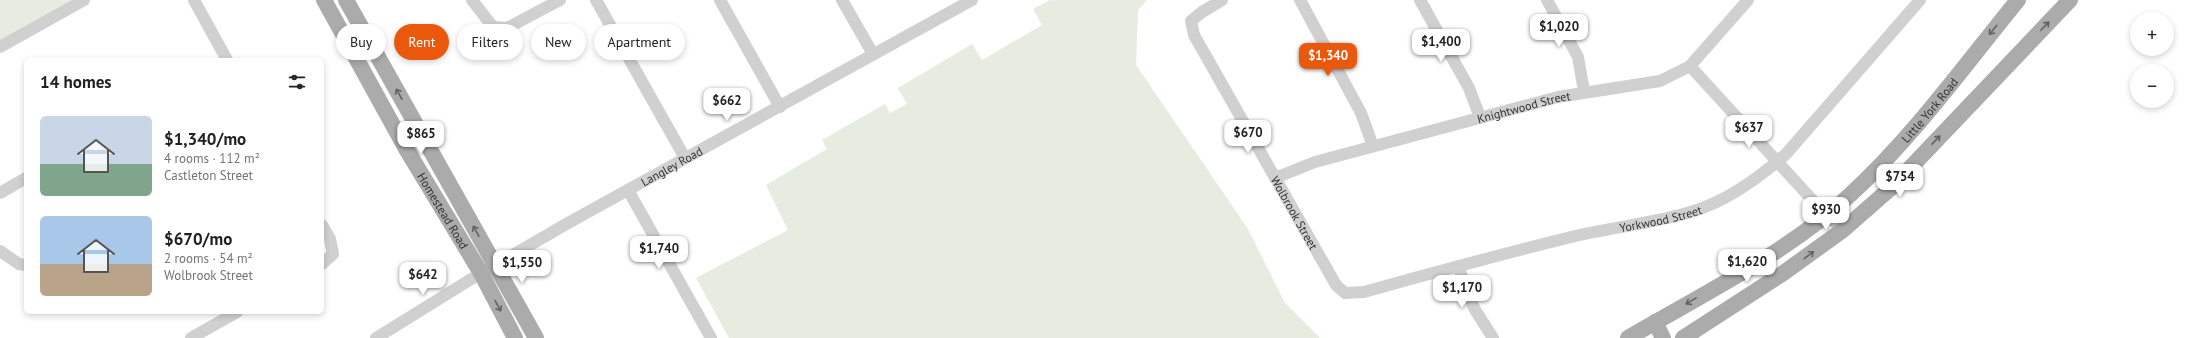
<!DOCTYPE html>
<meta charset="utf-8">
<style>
:root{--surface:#fff;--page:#f6f6f6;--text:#202124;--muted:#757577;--accent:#ea580c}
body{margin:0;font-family:"PT Sans",sans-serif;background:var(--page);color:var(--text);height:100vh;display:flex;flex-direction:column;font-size:15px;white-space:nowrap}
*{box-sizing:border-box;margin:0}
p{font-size:13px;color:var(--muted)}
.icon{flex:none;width:22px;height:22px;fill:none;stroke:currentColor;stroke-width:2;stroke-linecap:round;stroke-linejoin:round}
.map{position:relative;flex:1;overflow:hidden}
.details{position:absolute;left:24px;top:58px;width:300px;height:256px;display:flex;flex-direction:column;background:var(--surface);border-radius:6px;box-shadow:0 2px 6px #0003}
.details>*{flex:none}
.hud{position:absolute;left:336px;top:24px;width:380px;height:36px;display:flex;gap:8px}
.tools{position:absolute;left:2130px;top:12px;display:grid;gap:8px}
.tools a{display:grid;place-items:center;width:44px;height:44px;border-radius:50%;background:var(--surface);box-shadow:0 2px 6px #0003;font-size:20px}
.price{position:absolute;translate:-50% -34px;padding:0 9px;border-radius:8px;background:#fff;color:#222;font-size:13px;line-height:26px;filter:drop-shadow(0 1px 2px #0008)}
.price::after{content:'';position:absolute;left:50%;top:24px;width:12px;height:9px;margin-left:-6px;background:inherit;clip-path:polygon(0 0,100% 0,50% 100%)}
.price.active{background:var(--accent);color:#fff}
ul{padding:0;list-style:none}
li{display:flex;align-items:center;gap:12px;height:100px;padding:0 16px}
li span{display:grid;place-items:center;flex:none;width:112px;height:80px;border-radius:6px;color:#555}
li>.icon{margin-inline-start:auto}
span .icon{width:48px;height:48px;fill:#fffc;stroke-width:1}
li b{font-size:17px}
h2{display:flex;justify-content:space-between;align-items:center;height:48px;padding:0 16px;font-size:17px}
.chip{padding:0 14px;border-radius:18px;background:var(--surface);box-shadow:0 2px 6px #0003;font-size:14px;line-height:36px}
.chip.active{background:var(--accent);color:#fff}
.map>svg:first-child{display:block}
.green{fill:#e6ecdf}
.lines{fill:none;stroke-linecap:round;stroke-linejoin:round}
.minor{stroke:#d0d0d0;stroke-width:12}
.major{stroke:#ababab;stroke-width:16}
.oneway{stroke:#636363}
.labels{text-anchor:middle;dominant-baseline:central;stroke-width:4;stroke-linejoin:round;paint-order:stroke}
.street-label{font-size:12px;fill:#333;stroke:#fff}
</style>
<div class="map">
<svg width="2186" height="338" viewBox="0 0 2186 338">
<rect width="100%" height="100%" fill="#fff"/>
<!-- green -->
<g class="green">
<path d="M0,0h72l-72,41z"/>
<path d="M1050,0h97l-9,10 -2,55 112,164 37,74 35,35h-591l-33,-60 92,-48 -22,-45 61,-36 -5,-9 63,-36 5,9 17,-9 -9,-16 74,-44 10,16 60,-35 -9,-16z"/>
</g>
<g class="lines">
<!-- minor -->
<g class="minor">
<path d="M194,0l33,60"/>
<path d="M472,0l21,27 14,1 53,-28"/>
<path d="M596,0l89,158"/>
<path d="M720,0l60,107"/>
<path d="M842,0l31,54"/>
<path id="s1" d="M1222,0l-20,12 -11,9 3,14 142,250 9,8 19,-1c68,-19 135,-37 203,-54 42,-11 86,-14 127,-27 35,-11 65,-33 92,-57l134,-154"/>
<path d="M1300,0l61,113 12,33"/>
<path d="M1420,0l49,88 11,29"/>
<path d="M1547,0l31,57 6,34"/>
<path d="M0,47l84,-47"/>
<path d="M1690,66l126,138 27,26"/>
<path id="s2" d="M1275,178l40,-16 243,-65 102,-16 30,-15 58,-66"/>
<path d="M628,190l83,148"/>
<path d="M0,193l26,-15"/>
<path d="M322,225l8,14 3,15 -11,10"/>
<path d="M0,251l19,13 7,1"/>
<path d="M1458,266l16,42 19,30"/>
<path d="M191,338l46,-26"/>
<path id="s3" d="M376,338l92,-57 100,-58 404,-223"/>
</g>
<!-- major -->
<g class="major">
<path id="s4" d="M324,0l81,147 76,126 34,65"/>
<path d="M346,0l190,338"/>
<path d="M1655,322l8,16"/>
<path id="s5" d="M1628,338c73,-43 161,-86 223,-144 63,-58 113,-128 167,-194"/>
<path d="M1683,338l99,-64 61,-44 49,-43 178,-187"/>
</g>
</g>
<!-- one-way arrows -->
<defs><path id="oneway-shaft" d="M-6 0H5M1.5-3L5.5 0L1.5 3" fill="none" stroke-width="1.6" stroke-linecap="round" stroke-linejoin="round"/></defs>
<g class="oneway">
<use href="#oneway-shaft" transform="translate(2045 26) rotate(-46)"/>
<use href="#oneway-shaft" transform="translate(1993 30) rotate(129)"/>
<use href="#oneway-shaft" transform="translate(399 94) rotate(-119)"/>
<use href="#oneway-shaft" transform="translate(1936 140) rotate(-46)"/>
<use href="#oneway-shaft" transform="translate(476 231) rotate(-119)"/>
<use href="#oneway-shaft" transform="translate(1809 255) rotate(-36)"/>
<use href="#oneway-shaft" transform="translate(1691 301) rotate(149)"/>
<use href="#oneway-shaft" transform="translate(498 306) rotate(62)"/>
</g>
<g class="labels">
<!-- street labels -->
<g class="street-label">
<text stroke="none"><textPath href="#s2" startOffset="259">Knightwood Street</textPath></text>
<text stroke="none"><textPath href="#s5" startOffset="381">Little York Road</textPath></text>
<text stroke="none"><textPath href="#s3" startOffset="342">Langley Road</textPath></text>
<text stroke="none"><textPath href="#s4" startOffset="242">Homestead Road</textPath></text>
<text stroke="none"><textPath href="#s1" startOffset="256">Wolbrook Street</textPath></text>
<text stroke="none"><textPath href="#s1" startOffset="676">Yorkwood Street</textPath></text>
</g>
</g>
</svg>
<div class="tools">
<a>+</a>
<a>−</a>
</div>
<b class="price" style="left:1559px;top:48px">$1,020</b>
<b class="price" style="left:1441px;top:63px">$1,400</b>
<b class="price active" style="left:1328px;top:77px">$1,340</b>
<b class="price" style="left:727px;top:122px">$662</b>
<b class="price" style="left:1749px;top:149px">$637</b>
<b class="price" style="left:1248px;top:154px">$670</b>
<b class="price" style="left:421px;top:155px">$865</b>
<b class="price" style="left:1900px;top:198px">$754</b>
<b class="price" style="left:1826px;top:231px">$930</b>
<b class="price" style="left:659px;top:270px">$1,740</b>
<b class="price" style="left:1747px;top:283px">$1,620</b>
<b class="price" style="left:522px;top:284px">$1,550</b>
<b class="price" style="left:423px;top:296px">$642</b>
<b class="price" style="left:1462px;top:309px">$1,170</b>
<div class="hud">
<a class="chip">Buy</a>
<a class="chip active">Rent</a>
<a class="chip">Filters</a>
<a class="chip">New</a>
<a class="chip">Apartment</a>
</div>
<section class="details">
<h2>14 homes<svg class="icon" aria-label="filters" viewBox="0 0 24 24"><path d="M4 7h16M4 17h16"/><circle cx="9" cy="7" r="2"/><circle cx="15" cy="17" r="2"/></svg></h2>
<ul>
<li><span style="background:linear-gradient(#c9d6e8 60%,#7fa58c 0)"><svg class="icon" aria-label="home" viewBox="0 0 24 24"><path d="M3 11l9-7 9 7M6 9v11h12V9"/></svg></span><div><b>$1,340/mo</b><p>4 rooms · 112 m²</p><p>Castleton Street</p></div></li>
<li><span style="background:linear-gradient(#a9c7e8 60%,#b9a48a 0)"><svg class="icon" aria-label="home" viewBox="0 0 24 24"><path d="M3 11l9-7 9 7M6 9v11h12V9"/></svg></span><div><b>$670/mo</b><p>2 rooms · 54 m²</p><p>Wolbrook Street</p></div></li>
</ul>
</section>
</div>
